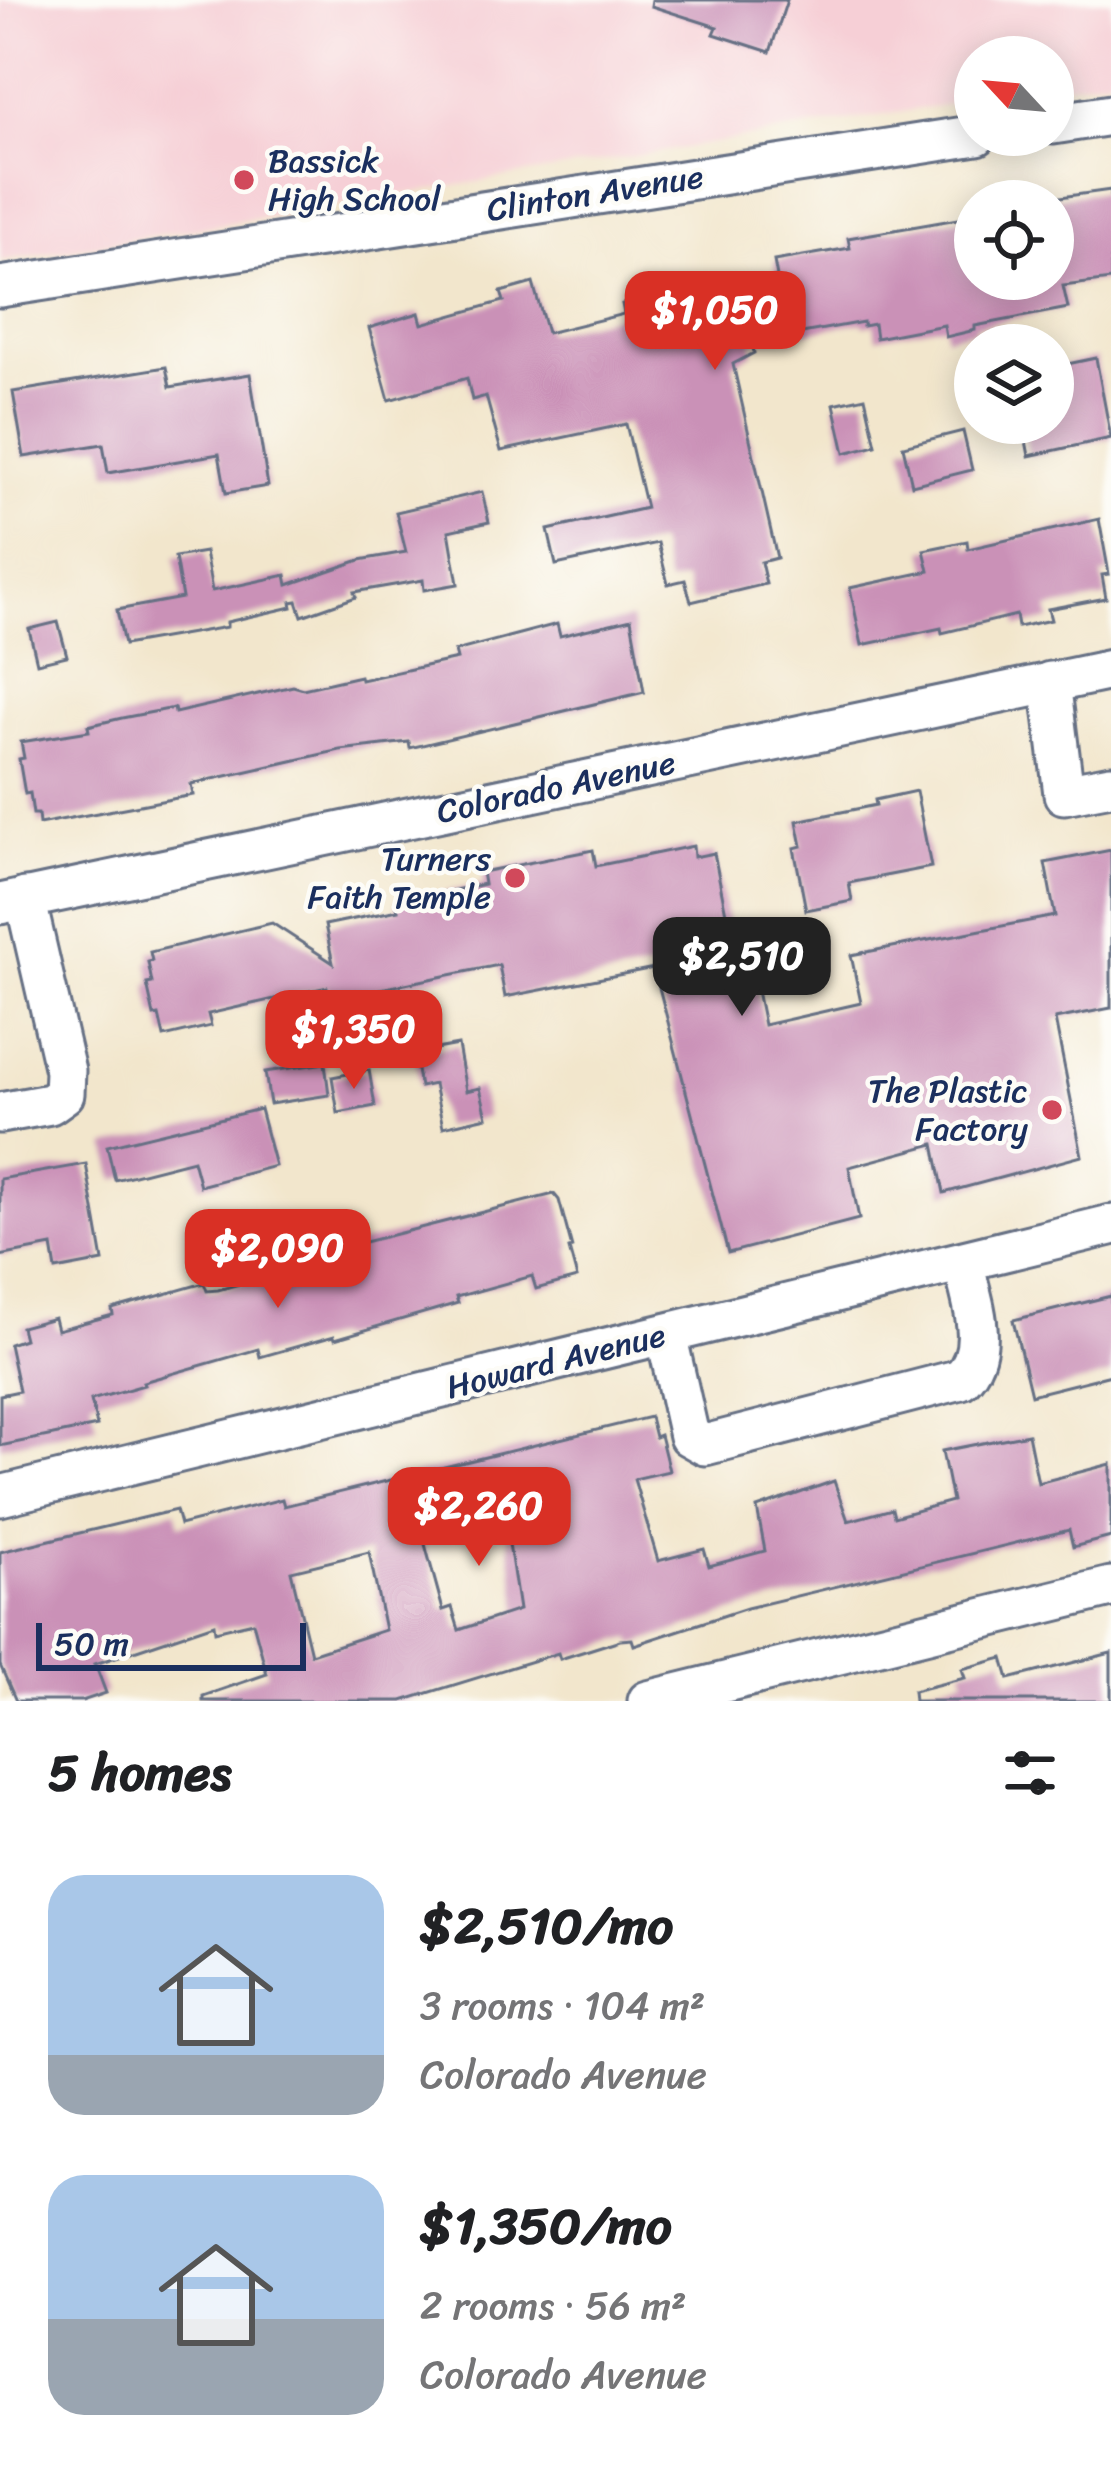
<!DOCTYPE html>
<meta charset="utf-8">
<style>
:root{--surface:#fff;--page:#f2f2f2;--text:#202124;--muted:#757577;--accent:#d93025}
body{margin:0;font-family:Sriracha,sans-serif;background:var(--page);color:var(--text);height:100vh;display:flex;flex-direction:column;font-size:45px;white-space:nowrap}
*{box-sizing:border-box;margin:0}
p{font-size:39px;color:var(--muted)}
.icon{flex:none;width:66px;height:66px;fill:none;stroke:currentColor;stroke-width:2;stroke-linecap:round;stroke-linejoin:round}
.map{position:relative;height:1701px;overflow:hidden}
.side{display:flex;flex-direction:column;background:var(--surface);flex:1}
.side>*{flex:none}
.needle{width:78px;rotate:296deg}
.fabs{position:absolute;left:954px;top:36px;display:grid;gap:24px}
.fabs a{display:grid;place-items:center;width:120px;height:120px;border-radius:50%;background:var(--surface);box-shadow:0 6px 30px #0003;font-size:60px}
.scale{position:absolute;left:36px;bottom:30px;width:270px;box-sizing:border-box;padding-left:12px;border:6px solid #1b2f5e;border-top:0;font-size:33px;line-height:42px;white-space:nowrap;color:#1b2f5e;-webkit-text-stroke:9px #fdfcf7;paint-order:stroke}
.price{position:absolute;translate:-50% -102px;padding:0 27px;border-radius:24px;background:var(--accent);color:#fff;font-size:39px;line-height:78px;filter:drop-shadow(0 3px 6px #0008)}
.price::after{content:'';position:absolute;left:50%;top:72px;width:36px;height:27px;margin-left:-18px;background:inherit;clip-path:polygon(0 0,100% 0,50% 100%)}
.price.active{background:#222;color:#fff}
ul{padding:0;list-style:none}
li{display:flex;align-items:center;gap:36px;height:300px;padding:0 48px}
li span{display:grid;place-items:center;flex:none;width:336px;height:240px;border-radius:36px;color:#555}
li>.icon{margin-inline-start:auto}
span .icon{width:144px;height:144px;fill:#fffc;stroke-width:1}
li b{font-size:51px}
h2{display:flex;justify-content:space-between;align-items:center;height:144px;padding:0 48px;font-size:51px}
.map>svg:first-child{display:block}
.built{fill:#f6cfd6}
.building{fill:#ca91b7;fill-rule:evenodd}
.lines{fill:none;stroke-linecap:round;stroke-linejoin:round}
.minor-casing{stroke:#666f84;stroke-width:45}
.minor{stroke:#fff;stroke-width:39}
.poi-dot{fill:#d1495b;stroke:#fdfcf7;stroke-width:4.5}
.labels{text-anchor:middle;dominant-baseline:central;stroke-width:9;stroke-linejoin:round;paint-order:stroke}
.poi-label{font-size:33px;fill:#1b2f5e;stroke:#fdfcf7;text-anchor:end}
.street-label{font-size:33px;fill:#1b2f5e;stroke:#fdfcf7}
</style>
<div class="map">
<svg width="1111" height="1701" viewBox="0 0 1111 1701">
<rect width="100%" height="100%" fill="#fdfcf7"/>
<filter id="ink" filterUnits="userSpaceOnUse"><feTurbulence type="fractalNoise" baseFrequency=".00833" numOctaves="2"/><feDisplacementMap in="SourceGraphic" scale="24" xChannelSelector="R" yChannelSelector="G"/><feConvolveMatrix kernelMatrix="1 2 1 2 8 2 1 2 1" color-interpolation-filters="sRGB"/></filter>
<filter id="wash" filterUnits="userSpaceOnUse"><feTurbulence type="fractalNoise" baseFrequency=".004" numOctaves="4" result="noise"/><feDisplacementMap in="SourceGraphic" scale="48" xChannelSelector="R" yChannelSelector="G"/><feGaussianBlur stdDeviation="2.7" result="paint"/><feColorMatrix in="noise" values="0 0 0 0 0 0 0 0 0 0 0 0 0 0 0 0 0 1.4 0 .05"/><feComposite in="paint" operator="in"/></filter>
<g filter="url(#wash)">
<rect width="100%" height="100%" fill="#f2e6cc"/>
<!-- built -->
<path class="built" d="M0,0h1111v77l-58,10v-30h-78v43l-975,161z"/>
<g id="blocks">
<!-- building -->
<g class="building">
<path d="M652,0h135l-17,52 -56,-18 3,-7 -66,-21z"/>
<path d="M1111,190v90l-48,6 5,22 -93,18v4l-29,7 -2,-12 -68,13 -2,-14 -11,2v-4l-111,20 2,11 -21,11 44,194 -16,4 5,22 -75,18 -6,-22 -17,4 -10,-41 -102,22 -8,-35 98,-22 -20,-84 -125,27 -15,-55 -14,4 -5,-22 -78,22 -20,-72 50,-15 3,11 82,-23 -3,-9 32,-9 14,50 77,-19 -2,-10 62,-16 2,11 91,-22 -3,-16 76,-13 -2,-10 127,-22v63h78v-81z"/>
<path d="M1096,358l15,80 -82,18 -6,-31 30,-2v-56z"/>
<path d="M166,367l4,20 80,-13 18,112 -42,7 -7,-39 -111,19 -5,-29 -79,13 -11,-65z"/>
<path d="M865,397l11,48 -31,8 -11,-49z"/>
<path d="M963,431l9,39 -60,15 -9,-39z"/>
<path d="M482,492l7,30 -40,9 9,53 -34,6 -1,-10 -69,12 2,5 -54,19 -5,-15 -6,1 1,5 -65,15v5l-103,18 -7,-35 65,-12 -7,-41 30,-5 7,39 74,-16 2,10 72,-25 46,-8 -10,-40z"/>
<path d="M1099,519l10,55 -7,1 4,23 -58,11 3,11 -33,7 -2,-12 -74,18 -1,-5 -79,17 -12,-57 79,-17 -5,-21 43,-9 1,8z"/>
<path d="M631,619l13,73 -234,56 -1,-6 -69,8 -149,34 2,11 -154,29 -1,-10h-5l-3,-21 -5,1 -6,-35 5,-1 -3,-16 68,-11 -1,-5 34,-8 52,-10 1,5 118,-27 10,3 57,-13 1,4 96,-21 -2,-8 102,-27 3,12z"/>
<path d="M58,622l9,34 -30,7 -8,-34z"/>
<path d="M916,791l15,76 -82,16 3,18 -46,9 -12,-62 8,-2 -5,-25 79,-16 -1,-5z"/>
<path d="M693,846l1,11 20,-4 22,111 15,-3 13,64 97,-22 -10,-48 204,-39 -10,-53 66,-13v158l-56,11 27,137 -138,37 -10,-49 -85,23 10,52 -131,34 -74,-285 -149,29 -6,-32 -124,25 10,8 -53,11 -5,-22 -119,27 3,12 -47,11 -5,-22 -5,1 -7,-32 5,-1 -4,-21 4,-1 -2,-9 122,-29 61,40 -8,-38 73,-15 -2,-8 88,-18 -2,-12 111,-22 3,16z"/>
<path d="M458,1045l8,46 14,-3 7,29 -44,10 -9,-43 -14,3 -6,-34z"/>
<path d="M325,1063l4,32 -59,9 -5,-32z"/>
<path d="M369,1070l6,36 -37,7 -6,-36z"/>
<path d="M260,1109l15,57 -75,20 -7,-26 -78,20 -8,-34z"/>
<path d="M86,1164l17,97 -47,9 -4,-24 -52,10v-77z"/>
<path d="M554,1194l5,6 13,48 -3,1 8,29 -41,11 -4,-13 -76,21 2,6 -123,36 -1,-3 -74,21 -2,-8 -115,33 1,3 -53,15 6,26 -97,20v-51l19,-4 -10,-47 15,-5 -3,-12 33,-9 3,12 56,-15 -1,-6 92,-26 3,8 11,-1 93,-26 -5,-17 44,-12 3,10z"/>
<path d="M1111,1296v79l-80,20 -18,-75z"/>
<path d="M650,1417l5,20 5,-2 9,36 -35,8 24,82 46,-12 5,17 56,-15 -8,-43 77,-27 14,40 44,-12 2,8 58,-16 -10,-50 86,-17 10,49 73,-19v73l-38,10 -4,-17 -322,78 -113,37 -2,-6 -12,1 -60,19 -2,-6 -156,48h-199v-5l64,-22 -14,-52 -38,9 -1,-7 -119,40 11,29 -24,8h-66l-16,-36v-113l176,-42 4,15 102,-26 2,7zM504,1511l15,99 -60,20 -7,-23 -9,3 -20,-73 9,-3 -1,-5zM369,1552l16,78 -74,24 -20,-83z"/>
<path d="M1111,1653v48h-197l-1,-10 52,-13 -3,-9 41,-11 6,21z"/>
</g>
</g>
</g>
<g filter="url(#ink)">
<use href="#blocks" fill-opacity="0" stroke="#666f84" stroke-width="3"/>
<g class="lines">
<defs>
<g id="minor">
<path d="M1053,124l58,-9"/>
<path d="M0,287l977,-152"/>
<path d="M1050,682l14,112 47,-9"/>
<path d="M0,904l1111,-234"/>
<path d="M0,1113l50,-9 14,-10 1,-23 -40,-173"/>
<path d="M666,1334l23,102 16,9 256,-66c31,-31 10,-79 2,-117"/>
<path d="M0,1496l1111,-271"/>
<path d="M648,1701l463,-114"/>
</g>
</defs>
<!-- minor casing -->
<use href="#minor" class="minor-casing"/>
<!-- minor -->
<use href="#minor" class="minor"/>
</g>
</g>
<!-- markers -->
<g class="poi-dot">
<circle cx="244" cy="180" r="12"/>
<circle cx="515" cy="878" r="12"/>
<circle cx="1052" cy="1110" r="12"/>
</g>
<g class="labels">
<!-- poi labels -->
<g class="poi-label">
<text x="268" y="161" text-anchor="start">Bassick<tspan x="268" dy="38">High School</tspan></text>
<text x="491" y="859">Turners<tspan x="491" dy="38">Faith Temple</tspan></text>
<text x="1028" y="1091">The Plastic<tspan x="1028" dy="38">Factory</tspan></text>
</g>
<!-- street labels -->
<g class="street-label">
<text transform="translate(595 193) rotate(-9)">Clinton Avenue</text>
<text transform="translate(556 787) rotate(-12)">Colorado Avenue</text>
<text transform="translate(556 1361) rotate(-14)">Howard Avenue</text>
</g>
</g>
</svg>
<div class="fabs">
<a><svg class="needle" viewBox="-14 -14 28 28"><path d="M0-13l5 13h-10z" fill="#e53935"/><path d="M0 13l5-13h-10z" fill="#757577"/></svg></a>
<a><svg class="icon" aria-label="locate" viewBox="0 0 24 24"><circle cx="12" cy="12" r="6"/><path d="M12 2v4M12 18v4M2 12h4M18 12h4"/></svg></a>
<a><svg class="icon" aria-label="layers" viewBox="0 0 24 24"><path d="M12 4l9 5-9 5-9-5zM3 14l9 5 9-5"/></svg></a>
</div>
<div class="scale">50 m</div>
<b class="price" style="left:715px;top:373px">$1,050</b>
<b class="price active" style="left:742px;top:1019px">$2,510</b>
<b class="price" style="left:354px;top:1092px">$1,350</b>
<b class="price" style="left:278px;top:1311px">$2,090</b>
<b class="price" style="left:479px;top:1569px">$2,260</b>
</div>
<section class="side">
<h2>5 homes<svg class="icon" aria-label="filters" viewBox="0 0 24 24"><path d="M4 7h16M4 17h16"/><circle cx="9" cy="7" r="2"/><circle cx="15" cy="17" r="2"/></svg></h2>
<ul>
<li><span style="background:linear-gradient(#a9c7e8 75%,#9aa5b1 0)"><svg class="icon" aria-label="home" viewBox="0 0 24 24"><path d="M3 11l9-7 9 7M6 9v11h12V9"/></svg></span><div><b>$2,510/mo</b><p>3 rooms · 104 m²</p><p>Colorado Avenue</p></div></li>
<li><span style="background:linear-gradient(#a9c7e8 60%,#9aa5b1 0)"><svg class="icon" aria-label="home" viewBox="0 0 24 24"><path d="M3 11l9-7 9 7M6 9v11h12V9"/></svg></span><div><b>$1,350/mo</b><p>2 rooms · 56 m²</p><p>Colorado Avenue</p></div></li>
</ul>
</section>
